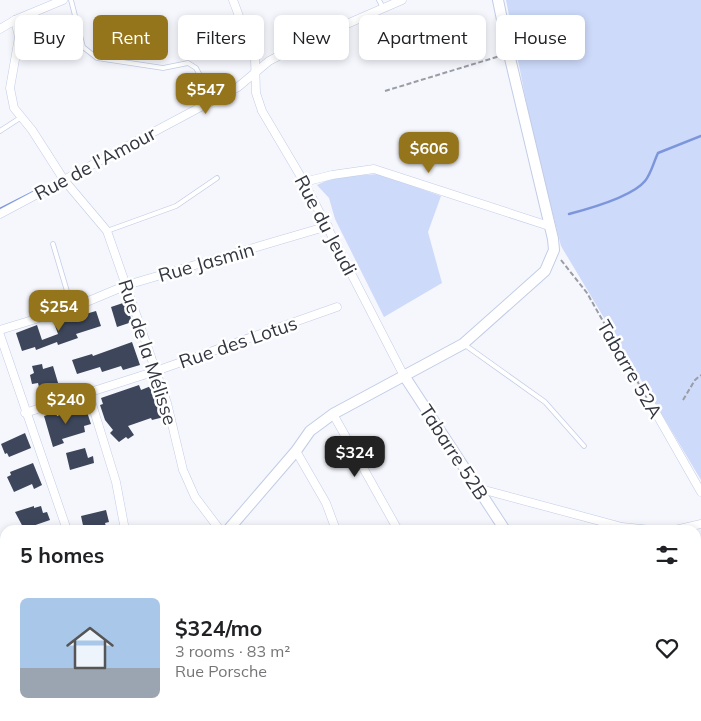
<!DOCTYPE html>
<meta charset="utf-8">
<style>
:root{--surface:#fff;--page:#f6f6f6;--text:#202124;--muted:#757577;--accent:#94751c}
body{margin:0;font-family:Mulish,sans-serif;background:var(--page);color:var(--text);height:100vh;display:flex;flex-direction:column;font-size:19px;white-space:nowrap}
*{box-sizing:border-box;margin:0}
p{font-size:16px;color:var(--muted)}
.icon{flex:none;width:28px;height:28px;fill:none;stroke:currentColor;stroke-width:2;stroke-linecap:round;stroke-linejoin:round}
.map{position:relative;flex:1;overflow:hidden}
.sheet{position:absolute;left:0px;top:525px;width:701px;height:196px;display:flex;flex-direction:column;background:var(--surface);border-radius:15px 15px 0 0;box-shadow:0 2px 8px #0003}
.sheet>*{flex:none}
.hud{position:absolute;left:15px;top:15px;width:671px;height:45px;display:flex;gap:10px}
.price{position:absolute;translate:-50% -42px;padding:0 11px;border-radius:10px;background:var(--accent);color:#fff;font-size:16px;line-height:32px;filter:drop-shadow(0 1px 2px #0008)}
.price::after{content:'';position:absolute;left:50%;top:30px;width:15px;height:11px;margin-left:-8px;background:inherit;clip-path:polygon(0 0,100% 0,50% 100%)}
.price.active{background:#222;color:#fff}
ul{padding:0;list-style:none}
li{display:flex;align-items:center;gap:15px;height:125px;padding:0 20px}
li span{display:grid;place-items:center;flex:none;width:140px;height:100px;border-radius:8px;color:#555}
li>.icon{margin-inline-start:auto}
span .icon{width:60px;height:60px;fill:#fffc;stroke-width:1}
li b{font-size:21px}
h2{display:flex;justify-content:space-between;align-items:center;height:60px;padding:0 20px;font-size:21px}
.tag{padding:0 18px;border-radius:8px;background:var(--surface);box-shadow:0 2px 8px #0003;font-size:18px;line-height:45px}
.tag.active{background:var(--accent);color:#fff}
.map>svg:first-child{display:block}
.green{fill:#cddafa}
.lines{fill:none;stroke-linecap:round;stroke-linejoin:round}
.stream{stroke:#7c96dc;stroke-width:2.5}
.building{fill:#3d465b}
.service-casing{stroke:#c2cce6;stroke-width:5.5}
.minor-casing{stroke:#c2cce6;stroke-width:9}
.tertiary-casing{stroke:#c2cce6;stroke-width:12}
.path{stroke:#9a9da5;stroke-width:2;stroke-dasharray:5 2.5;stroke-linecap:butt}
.service{stroke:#fff;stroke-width:4}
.minor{stroke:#fff;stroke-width:8}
.tertiary{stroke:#fff;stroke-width:10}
.labels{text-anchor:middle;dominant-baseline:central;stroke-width:5;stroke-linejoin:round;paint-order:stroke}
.street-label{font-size:19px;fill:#333741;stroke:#fff}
</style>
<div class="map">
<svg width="701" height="721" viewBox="0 0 701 721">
<rect width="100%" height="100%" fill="#f5f7fd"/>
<!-- green -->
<g class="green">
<path d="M506,0h195v480l-140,-234 -28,-110z"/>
<path d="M379,174l62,22 -13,36 14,51 -58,34 -49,-98 -6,-21 -12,-13 18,-8z"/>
<path d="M55,716h201l2,5h-208z"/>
</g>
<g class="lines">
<!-- stream -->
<g class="stream">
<path d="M0,209l45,-23"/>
<path d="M569,214c19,-5 63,-17 76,-33 6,-7 9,-20 13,-28l43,-17"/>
</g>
</g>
<!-- building -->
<g class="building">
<path d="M126,302l6,20 -15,5 -6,-20z"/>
<path d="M96,311l5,15 -25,8 2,4 -20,7 -1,-3 -21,8 -1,-3 -13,4 -6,-18 21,-8 5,15 16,-6 -4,-11z"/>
<path d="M132,342l8,23 -17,5 -2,-4 -19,6 -2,-5 -23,7 -5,-14 20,-6 1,2z"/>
<path d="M42,364l1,5 10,-3 6,20 -19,5 -2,-8 -6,1 -2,-9 4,-2 -2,-7z"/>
<path d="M139,385l2,5 10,-4 2,5 4,-1 7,27 -12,3 -1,-2 -23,8 6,9 -6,4 -2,-2 -7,5 -9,-9 3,-3 -8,-10 -5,-15 3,-1 -2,-6z"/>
<path d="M76,409l1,3 9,-3 5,15 -7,2 1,6 -23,7 2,4 -11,4 -9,-31 12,-4 1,4z"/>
<path d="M25,433l6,15 -22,9 -2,-4 -2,1 -4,-10z"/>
<path d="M85,448l3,10 5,-2 1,7 -24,7 -4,-17z"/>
<path d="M33,463l9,22 -8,4 -2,-5 -18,8 -7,-15 4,-2 -1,-3z"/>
<path d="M34,506v2l7,-2 2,7 4,-1 3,8 -26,9 -9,-17z"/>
<path d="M106,510l3,12 -4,1 2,7h-23l-3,-14z"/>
</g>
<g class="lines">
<defs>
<g id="service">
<path d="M71,0l12,47 14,11 66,10 25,-5 8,5 17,31"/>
<path d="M379,0l4,8"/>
<path d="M0,131l20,-13"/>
<path d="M107,231l69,-25 41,-28"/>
<path d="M53,244l19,64"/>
<path d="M465,345l80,57 39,44"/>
</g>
<g id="minor">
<path d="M233,0l22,59 1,34 6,18 42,71 99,192"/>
<path d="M15,20l4,17 -9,51 4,20 18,22 32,50 43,51 60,172 16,67 12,27 25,33"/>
<path d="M0,29l15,-9 48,-20"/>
<path d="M304,182l28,-7 42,-6 175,57"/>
<path d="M0,214l238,-127 31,-26 34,-18 99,-43"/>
<path d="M0,330l72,-22 55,-23 201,-59"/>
<path d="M0,335l67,195"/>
<path d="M88,391l28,91 9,48"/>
<path d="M652,406l49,86"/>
<path d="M25,413l131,-42 181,-64"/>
<path d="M333,414l65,116"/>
<path d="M296,451l30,52 10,27"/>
<path d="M477,488l145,39 29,3"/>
<path d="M675,530l26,-6"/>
<path d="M0,549l5,-2"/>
<path d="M0,630l5,17"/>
<path d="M212,716l2,5"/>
<path d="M304,716l2,5"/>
<path d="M431,716l3,5"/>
<path d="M506,716l3,5"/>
<path d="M633,716l3,5"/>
</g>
<g id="tertiary">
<path d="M403,374l102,156"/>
<path d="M228,530l68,-79 14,-20 23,-17 130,-70 82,-73 9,-21 -1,-11 -44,-185 -11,-54"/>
<path d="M696,628l5,2"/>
<path d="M32,721l5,-5"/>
</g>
</defs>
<!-- service casing -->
<use href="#service" class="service-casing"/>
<!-- minor casing -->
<use href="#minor" class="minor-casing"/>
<!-- tertiary casing -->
<use href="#tertiary" class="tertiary-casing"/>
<!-- path -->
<g class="path">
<path d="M385,91l115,-35"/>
<path d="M561,260l26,33 61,107"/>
<path d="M683,400l12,-20 6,-5"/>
</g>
<!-- service -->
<use href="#service" class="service"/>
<!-- minor -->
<use href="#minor" class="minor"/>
<!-- tertiary -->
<use href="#tertiary" class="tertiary"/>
</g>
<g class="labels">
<!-- street labels -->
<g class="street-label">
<text transform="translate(95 163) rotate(-28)">Rue de l'Amour</text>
<text transform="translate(326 225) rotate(62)">Rue du Jeudi</text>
<text transform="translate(206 262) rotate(-16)">Rue Jasmin</text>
<text transform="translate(238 342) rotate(-19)">Rue des Lotus</text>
<text transform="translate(148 352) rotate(72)">Rue de la Mélisse</text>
<text transform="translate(630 369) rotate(60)">Tabarre 52A</text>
<text transform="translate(454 452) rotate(57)">Tabarre 52B</text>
</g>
</g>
</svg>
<b class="price" style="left:206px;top:115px">$547</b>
<b class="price" style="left:429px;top:174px">$606</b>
<b class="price" style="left:59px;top:332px">$254</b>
<b class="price" style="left:66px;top:425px">$240</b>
<b class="price active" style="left:355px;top:478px">$324</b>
<div class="hud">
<a class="tag">Buy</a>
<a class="tag active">Rent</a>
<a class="tag">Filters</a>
<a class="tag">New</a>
<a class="tag">Apartment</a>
<a class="tag">House</a>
</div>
<section class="sheet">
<h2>5 homes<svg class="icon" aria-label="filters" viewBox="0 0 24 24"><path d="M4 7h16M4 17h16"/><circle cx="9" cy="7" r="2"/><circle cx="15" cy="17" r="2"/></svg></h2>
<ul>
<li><span style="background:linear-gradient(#a9c7e8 70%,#9aa5b1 0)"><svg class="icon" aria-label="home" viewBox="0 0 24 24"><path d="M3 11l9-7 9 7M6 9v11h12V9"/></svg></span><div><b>$324/mo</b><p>3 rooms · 83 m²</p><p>Rue Porsche</p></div><svg class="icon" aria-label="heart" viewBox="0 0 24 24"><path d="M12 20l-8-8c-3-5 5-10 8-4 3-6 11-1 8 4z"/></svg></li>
</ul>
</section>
</div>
